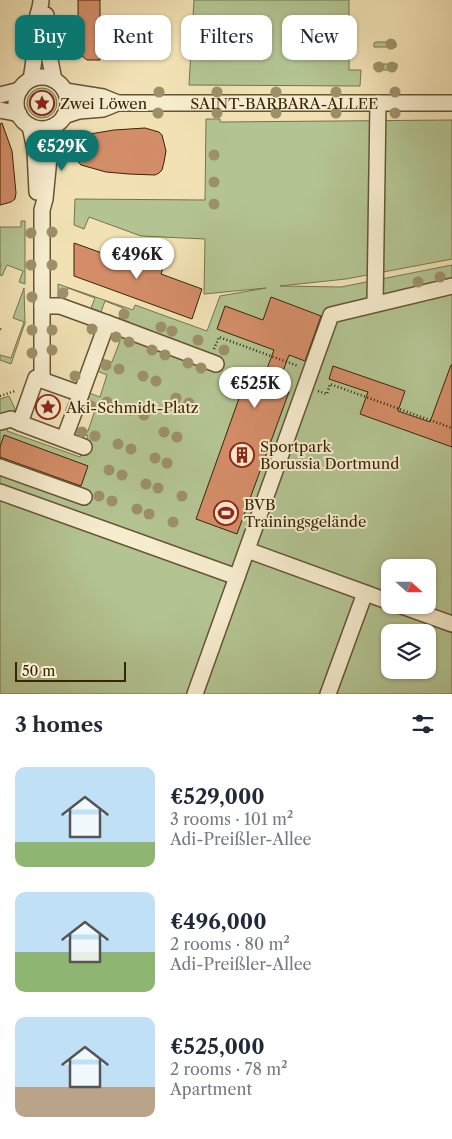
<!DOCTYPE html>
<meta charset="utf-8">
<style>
:root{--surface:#fff;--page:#f2f2f3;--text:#1f2937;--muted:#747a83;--accent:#0f766e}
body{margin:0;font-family:"Libre Caslon Text",serif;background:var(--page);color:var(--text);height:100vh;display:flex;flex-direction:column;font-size:19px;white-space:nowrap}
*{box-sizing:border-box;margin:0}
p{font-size:16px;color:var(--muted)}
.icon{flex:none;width:28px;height:28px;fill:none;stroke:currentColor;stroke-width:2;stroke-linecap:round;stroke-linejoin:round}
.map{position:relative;height:694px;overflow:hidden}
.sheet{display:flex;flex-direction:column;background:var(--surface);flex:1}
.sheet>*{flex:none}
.guide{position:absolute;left:15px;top:15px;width:422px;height:45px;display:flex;gap:10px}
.needle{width:32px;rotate:111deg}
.tools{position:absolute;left:381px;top:559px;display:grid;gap:10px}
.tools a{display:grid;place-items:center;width:55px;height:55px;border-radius:10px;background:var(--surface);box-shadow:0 1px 4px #0004;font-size:25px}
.scale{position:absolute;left:15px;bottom:12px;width:111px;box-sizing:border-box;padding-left:5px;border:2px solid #382508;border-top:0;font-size:14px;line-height:18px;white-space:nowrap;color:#382508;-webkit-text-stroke:4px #f6ecce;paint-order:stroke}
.price{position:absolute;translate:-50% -42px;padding:0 11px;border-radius:18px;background:#fff;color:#222;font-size:16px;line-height:32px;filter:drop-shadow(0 1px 2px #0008)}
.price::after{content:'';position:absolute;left:50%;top:30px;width:15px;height:11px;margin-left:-8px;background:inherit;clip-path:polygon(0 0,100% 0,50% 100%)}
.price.selected{background:var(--accent);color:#fff}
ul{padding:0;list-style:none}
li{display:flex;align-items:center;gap:15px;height:125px;padding:0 15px}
li span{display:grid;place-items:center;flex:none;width:140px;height:100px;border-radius:10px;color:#555}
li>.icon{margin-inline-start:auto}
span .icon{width:60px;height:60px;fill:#fffc;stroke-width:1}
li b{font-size:21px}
h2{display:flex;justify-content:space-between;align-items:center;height:60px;padding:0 15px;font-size:21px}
.tag{padding:0 18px;border-radius:10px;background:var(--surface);box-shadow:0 1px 4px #0004;font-size:18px;line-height:45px}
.tag.selected{background:var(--accent);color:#fff}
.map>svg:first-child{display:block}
.green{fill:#b3c492;stroke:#76744d;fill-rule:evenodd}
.building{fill:#d38d68;stroke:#382508}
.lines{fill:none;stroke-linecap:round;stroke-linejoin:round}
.minor-casing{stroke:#665433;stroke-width:18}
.path{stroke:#382508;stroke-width:2.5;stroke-dasharray:1 2.5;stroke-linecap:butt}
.minor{stroke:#f6ecce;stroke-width:15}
.tree{fill:#9c9068}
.labels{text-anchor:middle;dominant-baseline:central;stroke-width:4;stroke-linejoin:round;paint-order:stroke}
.poi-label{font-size:15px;fill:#382508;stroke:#f6ecce;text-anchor:start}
.street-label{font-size:15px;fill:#382508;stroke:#f6ecce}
</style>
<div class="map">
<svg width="452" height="694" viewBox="0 0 452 694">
<rect width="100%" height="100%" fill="#f1e1b4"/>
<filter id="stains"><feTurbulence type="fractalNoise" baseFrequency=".004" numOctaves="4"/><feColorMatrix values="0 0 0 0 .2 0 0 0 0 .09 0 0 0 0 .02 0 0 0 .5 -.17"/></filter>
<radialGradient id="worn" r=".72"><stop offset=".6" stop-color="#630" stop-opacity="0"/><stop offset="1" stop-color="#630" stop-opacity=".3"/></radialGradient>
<!-- green -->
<g class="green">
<path d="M194,0h155v70h12l-1,16 -171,-1z"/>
<path d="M376,42h19l1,1v4h-22v-4z"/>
<path d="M374,64h23v4l-2,2h-19l-2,-1z"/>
<circle cx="42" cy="103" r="15"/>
<path d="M206,119h14v3l232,-2v139l-106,20 -66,7 61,1 111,-22v429h-452v-295l9,-3 6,13 -8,22 73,26 8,-21 -13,-4 2,-4 11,3 7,-21 -11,-4 5,-13 11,4 7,-22 -10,-4 4,-12 11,3 8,-21 -11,-4 2,-4 12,5 6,-16 -10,-4 4,-10 -18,-7 -4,11 -10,-4 4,-10 -27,-10 -4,11 -6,-2v-13l75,26 2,-5 72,26 13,-35 46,-8 -62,6 1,-55 -64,-3 -52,-19 -5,12 -10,-4 1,-26 130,1zM390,568h38v37h-38zM390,632h38v38h-38z"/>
<path d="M21,221h4v63l-6,-2 4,-11 -16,-6 -5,11 -2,-1v-7l1,-4 -1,-1v-36h21z"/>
<path d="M24,288l1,35 -14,41 -11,-4v-5l11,3 13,-36 -11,-4z"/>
</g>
<!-- building -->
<g class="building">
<path d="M78,0h22v60h-13l-9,-7z"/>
<path d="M2,123l10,28 4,42 -1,6 -4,3 -11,3v-81z"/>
<path d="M145,128l14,4 3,3 4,16 -2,11 -2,8 -3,3 -4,2 -26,-1 -23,-2 -25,-7 -7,-8 -1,-5 2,-6 2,-5 5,-3 8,-4 24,-4z"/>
<path d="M74,243l53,19 5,-12 33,12 -4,12 41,15 -10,30 -118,-43z"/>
<path d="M271,297l50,19 -16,45 -16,-6 -12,32 12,5 -52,142 -41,-15 51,-143 15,6 12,-32 -57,-21 8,-23 38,14z"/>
<path d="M451,365h1v82l-92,-33 8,-22 -39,-13 4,-13 72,25 -7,20 32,11z"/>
<path d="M4,435l84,31 -7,20 -81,-29v-10z"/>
</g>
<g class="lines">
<defs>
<g id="minor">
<path d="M46,15l2,35 6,30"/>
<circle cx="42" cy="103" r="26"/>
<path d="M31,79c4,-20 5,-40 6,-60 1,-6 4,-12 4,-19"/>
<path id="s1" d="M65,91l38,6 15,6h334"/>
<path d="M0,95l20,-5"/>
<path d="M0,110l10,2 9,2"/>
<path d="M64,116l15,-5 24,-2 15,-6"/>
<path d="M30,126l5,24 2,42"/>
<path d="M375,304l3,-201"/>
<path d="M42,306h18l47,17"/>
<path d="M42,380v-170l3,-11 7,-72"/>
<path d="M81,394l26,-71 109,41"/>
<path d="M0,422l11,-3 9,4"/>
<path d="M64,439l17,-45 -45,-16 -16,45 64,24"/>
<path d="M0,467l84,30"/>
<path d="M0,492l237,85"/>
<path d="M247,550l143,52"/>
<path d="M399,605l53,19"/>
<path d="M195,694l136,-379 121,-29"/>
<path d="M328,694l37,-101"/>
</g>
</defs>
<!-- minor casing -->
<use href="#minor" class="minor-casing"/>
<!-- path -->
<g class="path">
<path d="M0,329l1,1"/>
<path d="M214,349l5,-12 79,29"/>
<path d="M318,391l9,3 3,-10 122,44"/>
<path d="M0,396l15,-5"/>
</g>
<!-- minor -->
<use href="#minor" class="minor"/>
</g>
<!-- trees -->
<g class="tree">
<circle cx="391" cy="44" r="5.5"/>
<circle cx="379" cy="67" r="5.5"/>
<circle cx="392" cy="67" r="5.5"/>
<circle cx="159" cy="92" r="5.5"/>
<circle cx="217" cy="92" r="5.5"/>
<circle cx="276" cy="92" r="5.5"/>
<circle cx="336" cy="92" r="5.5"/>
<circle cx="395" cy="92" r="5.5"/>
<circle cx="158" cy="113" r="5.5"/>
<circle cx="217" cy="113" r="5.5"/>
<circle cx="276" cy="113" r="5.5"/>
<circle cx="336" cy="113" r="5.5"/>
<circle cx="395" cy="113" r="5.5"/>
<circle cx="214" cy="155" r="5.5"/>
<circle cx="214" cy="182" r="5.5"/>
<circle cx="214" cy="204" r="5.5"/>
<circle cx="52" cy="232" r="5.5"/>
<circle cx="31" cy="233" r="5.5"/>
<circle cx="31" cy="265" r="5.5"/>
<circle cx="52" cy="265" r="5.5"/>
<circle cx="440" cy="277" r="5.5"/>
<circle cx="418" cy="282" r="5.5"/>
<circle cx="63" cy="293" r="5.5"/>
<circle cx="32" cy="297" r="5.5"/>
<circle cx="124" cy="314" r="5.5"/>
<circle cx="161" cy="327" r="5.5"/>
<circle cx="92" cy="329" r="5.5"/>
<circle cx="32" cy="330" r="5.5"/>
<circle cx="52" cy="330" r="5.5"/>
<circle cx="172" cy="331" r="5.5"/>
<circle cx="116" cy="337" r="5.5"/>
<circle cx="198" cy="340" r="5.5"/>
<circle cx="129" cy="342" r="5.5"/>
<circle cx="52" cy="350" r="5.5"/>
<circle cx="152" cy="350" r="5.5"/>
<circle cx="224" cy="350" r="5.5"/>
<circle cx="32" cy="353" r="5.5"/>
<circle cx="165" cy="355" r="5.5"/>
<circle cx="188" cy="363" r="5.5"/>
<circle cx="106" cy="365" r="5.5"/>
<circle cx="201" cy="368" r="5.5"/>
<circle cx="119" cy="369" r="5.5"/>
<circle cx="75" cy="376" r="5.5"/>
<circle cx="143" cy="376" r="5.5"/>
<circle cx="156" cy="381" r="5.5"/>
<circle cx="176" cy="398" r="5.5"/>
<circle cx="107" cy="402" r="5.5"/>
<circle cx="189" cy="403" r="5.5"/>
<circle cx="91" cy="406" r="5.5"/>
<circle cx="130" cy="410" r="5.5"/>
<circle cx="144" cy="415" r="5.5"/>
<circle cx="82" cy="432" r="5.5"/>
<circle cx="164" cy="432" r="5.5"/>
<circle cx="95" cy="436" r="5.5"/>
<circle cx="177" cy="437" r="5.5"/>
<circle cx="118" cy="444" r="5.5"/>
<circle cx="131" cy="449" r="5.5"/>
<circle cx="155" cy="458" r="5.5"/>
<circle cx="167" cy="463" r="5.5"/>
<circle cx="109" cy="470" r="5.5"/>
<circle cx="122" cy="475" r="5.5"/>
<circle cx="146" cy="484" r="5.5"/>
<circle cx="158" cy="488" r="5.5"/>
<circle cx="99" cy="496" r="5.5"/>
<circle cx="182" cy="496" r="5.5"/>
<circle cx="112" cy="501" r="5.5"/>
<circle cx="137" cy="509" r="5.5"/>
<circle cx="149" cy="514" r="5.5"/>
<circle cx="173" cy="522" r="5.5"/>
</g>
<!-- icons -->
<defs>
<symbol id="sight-ring" viewBox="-11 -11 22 22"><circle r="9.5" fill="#f6ecce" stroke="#8f2418" stroke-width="1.5"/><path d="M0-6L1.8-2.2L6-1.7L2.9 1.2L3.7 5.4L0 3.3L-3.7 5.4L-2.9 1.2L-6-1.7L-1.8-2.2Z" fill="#8f2418"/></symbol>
<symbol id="building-ring" viewBox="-11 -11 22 22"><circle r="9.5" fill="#f6ecce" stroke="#8f2418" stroke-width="1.5"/><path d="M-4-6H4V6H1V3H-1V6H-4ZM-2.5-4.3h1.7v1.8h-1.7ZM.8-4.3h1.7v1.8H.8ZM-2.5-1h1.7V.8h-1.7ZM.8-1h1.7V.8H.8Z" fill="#8f2418"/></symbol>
<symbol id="stadium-ring" viewBox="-11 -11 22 22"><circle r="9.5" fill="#f6ecce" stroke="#8f2418" stroke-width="1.5"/><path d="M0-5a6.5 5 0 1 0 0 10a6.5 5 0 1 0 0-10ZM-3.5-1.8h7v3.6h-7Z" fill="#8f2418"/></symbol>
</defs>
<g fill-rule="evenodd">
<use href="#sight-ring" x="28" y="89" width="28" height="28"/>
<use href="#sight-ring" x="34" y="393" width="28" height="28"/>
<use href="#building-ring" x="228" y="441" width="28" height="28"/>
<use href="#stadium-ring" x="212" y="499" width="28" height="28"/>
</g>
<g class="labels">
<!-- poi labels -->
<g class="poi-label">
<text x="60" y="103">Zwei Löwen</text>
<text x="66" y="407">Aki-Schmidt-Platz</text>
<text x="260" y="446">Sportpark<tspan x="260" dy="17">Borussia Dortmund</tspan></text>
<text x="244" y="504">BVB<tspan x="244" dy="17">Trainingsgelände</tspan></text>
</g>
<!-- street labels -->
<g class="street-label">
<text stroke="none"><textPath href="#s1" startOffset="221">SAINT-BARBARA-ALLEE</textPath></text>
</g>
</g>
<rect width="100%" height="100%" filter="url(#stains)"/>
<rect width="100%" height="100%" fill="url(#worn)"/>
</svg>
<div class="tools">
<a><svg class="needle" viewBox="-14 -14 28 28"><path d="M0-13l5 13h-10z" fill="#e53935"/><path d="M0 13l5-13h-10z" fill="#747a83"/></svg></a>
<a><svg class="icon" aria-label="layers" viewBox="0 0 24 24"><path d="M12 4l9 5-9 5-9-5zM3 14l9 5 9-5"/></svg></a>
</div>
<div class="scale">50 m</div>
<b class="price selected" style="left:62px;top:172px">€529K</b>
<b class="price" style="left:137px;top:280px">€496K</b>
<b class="price" style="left:255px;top:409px">€525K</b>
<div class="guide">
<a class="tag selected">Buy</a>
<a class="tag">Rent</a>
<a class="tag">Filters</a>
<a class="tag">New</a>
</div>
</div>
<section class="sheet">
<h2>3 homes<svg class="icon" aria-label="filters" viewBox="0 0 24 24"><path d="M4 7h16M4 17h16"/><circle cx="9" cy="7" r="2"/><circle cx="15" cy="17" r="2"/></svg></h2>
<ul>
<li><span style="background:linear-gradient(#bfe0f5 75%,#8fb573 0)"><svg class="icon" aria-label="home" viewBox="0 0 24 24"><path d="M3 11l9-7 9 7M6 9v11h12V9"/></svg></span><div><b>€529,000</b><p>3 rooms · 101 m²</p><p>Adi-Preißler-Allee</p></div></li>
<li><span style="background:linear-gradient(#bfe0f5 60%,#8fb573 0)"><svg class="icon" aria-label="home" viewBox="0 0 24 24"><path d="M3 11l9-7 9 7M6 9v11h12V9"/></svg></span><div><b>€496,000</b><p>2 rooms · 80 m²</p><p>Adi-Preißler-Allee</p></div></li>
<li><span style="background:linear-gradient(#bfe0f5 70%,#b9a48a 0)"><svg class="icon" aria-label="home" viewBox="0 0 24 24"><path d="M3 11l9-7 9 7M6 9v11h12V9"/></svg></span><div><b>€525,000</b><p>2 rooms · 78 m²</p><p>Apartment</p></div></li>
</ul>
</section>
